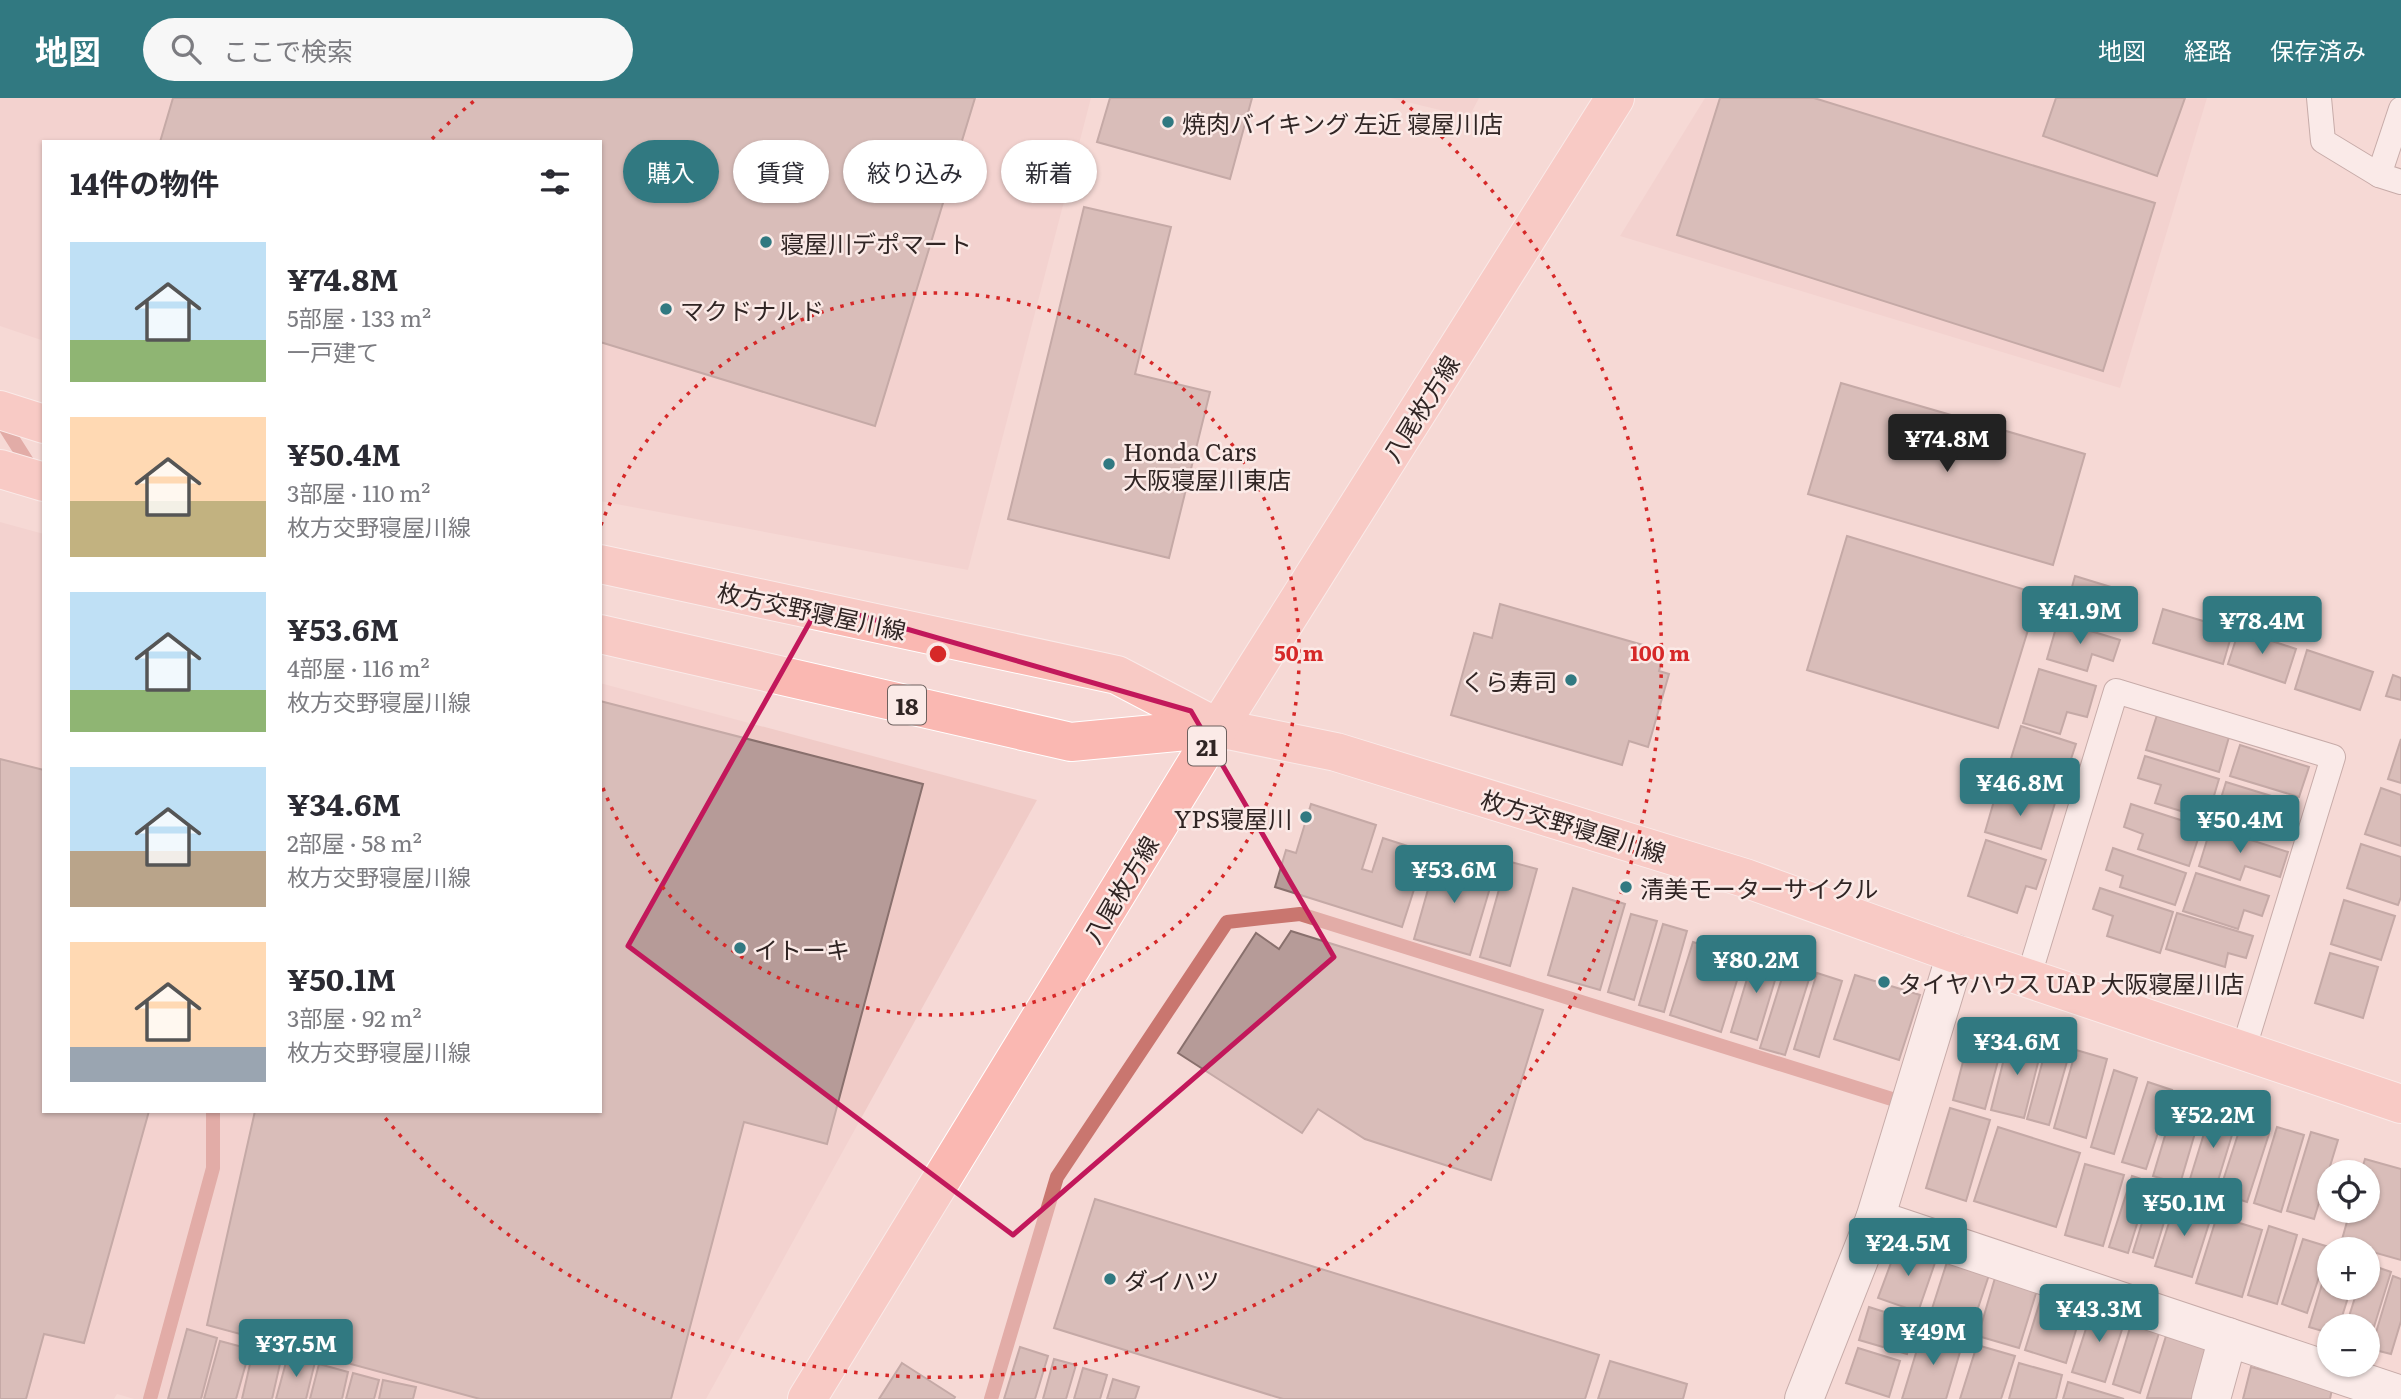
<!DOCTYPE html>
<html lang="ja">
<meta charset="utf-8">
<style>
:root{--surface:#fff;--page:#f7f7f7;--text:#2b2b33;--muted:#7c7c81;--accent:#317981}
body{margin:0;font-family:Literata,"Noto Sans JP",serif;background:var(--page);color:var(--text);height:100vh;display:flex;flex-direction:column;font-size:26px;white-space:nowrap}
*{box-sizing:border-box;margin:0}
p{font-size:23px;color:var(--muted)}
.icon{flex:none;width:38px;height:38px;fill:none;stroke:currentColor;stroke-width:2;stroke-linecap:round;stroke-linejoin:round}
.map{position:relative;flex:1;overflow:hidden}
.drawer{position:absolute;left:42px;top:42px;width:560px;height:973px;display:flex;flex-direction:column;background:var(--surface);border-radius:0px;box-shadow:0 2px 5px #0004}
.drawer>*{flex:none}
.top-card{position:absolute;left:623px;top:42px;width:665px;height:63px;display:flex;gap:14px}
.controls{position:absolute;left:2317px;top:1062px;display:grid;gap:14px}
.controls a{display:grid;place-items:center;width:63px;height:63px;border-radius:50%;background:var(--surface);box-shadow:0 2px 5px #0004;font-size:35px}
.price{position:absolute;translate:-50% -60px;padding:0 16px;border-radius:7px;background:var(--accent);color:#fff;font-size:23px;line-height:46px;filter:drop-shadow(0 2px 4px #0008)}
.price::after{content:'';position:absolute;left:50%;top:42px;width:21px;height:16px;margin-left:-10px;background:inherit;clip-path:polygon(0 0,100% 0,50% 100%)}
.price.active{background:#222;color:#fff}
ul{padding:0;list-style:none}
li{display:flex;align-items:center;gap:21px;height:175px;padding:0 28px}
li span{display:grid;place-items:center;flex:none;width:196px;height:140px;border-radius:0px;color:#555}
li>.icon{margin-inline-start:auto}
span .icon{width:84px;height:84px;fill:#fffc;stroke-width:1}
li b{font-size:30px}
h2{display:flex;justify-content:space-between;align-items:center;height:84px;padding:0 28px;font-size:30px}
.chip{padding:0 24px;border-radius:32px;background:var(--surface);box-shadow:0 2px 5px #0004;font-size:24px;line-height:63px}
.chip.active{background:var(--accent);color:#fff}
header{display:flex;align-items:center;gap:42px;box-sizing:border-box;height:98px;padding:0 35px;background:var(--accent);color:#fff}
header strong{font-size:33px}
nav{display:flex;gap:38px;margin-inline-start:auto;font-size:24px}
.search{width:490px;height:63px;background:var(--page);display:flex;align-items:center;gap:18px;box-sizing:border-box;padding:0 24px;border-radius:38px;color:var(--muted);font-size:26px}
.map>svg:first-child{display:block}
.built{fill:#f0cbc7}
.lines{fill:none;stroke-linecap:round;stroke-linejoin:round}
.stream{stroke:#c9766f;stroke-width:14}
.building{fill:#b69b98;stroke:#89706d;stroke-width:2}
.service-casing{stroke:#8f7573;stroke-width:26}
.minor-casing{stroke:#8f7573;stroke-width:40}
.primary-casing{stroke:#fff;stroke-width:40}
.service{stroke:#fff;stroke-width:24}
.minor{stroke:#fff;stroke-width:38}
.primary{stroke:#fab8b2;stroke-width:38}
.marked{fill:none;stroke:#c2185b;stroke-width:5;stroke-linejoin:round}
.ring{fill:none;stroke:#d62828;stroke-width:3.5;stroke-dasharray:3.5 7}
.poi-dot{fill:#317981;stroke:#fbeae7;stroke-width:2.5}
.labels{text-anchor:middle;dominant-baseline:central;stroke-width:5;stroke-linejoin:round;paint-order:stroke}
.shield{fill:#fbeae7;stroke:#6d605e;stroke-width:2}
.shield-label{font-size:23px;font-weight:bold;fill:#302524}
.poi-label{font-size:24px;fill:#302524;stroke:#fbeae7;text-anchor:start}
.street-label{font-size:24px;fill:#302524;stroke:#fbeae7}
.centre{fill:#d62828;stroke:#fbeae7;stroke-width:3.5}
.ring-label{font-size:21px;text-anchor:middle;font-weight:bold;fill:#d62828;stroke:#fbeae7;stroke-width:5;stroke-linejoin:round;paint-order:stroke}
</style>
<header>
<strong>地図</strong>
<div class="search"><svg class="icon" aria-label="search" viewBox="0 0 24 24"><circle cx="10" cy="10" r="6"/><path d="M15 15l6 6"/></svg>ここで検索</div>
<nav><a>地図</a><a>経路</a><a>保存済み</a></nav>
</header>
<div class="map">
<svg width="2401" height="1301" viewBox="0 0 2401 1301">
<rect width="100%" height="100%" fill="#f6d9d6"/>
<!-- built -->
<g class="built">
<path d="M0,0h1091l-123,472 -368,-69v-359h-556v199l-44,-15z"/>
<path d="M1390,0h89l-10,19z"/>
<path d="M1705,0h502l-87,290 -500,-152z"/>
<path d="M0,424l44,12v577h556v-428l437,117 -331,599h-572l-17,-5 -3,5h-114z"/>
</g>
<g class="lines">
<!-- stream -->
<g class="stream">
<path d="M0,321l33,52"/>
<path d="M150,1301l63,-231v-57"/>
<path d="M991,1301l66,-222 170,-255 73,-8 595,186"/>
</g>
</g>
<!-- building -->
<g class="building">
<path d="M173,0h802l-100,328 -275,-84v-200h-440z"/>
<path d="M1110,0h142l-22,81 -133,-37z"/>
<path d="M1720,0h94l341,105 -52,168 -426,-136z"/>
<path d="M2056,0h129l-28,78 -114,-40z"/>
<path d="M1084,109l87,20 -36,147 75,18 -41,166 -161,-39z"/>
<path d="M1841,285l244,71 -32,111 -245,-71z"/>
<path d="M1847,438l192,58 -41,134 -191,-58z"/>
<path d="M2075,478l62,19 -10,32 -61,-18z"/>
<path d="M1500,506l164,47 -5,20 10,3 -21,73 -19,-6 -7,24 -171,-50 23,-82 18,5z"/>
<path d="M2163,511l70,21 -10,34 -70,-21z"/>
<path d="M2058,523l62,19 -7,21 -21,-7 -5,17 -40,-12z"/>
<path d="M2239,532l57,19 -11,34 -57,-19z"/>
<path d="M2307,552l66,22 -13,38 -65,-21z"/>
<path d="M2039,571l57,17 -9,31 -20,-5 -7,22 -37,-11z"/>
<path d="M2393,577l8,3v22l-15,-4z"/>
<path d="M600,603l323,83 -96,360 -83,-22 -73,277h-191l-273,-74 48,-214h345z"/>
<path d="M2157,617l72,22 -10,35 -73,-22z"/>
<path d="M2021,628l55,18 -17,51 -54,-17z"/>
<path d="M2401,641v44l-13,-4z"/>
<path d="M2240,647l69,22 -10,30 -69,-21z"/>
<path d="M2145,658l74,23 -12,40 -52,-16 6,-18 -23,-7z"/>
<path d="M0,661l44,11v341h105l-65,232 -40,-9 -18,65h-26z"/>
<path d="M2226,684l68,21 -6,20 -11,-3 -6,19 -57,-18z"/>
<path d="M1998,689l57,16 -14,46 -56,-17z"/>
<path d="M2381,690l20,7v51l-36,-12z"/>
<path d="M1311,706l65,21 -14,44 10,3 11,-34 43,14 -24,75 -127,-40 11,-37 10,3z"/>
<path d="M2131,706l71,23 -13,39 -51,-17 5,-15 -19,-7z"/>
<path d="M2211,729l77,25 -8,25 -35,-11 -5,14 -41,-14z"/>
<path d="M1986,742l60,20 -10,29 -10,-3 -9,27 -49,-17z"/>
<path d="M2361,746l40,13v40l-3,8 -51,-17z"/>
<path d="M2113,750l73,25 -11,32 -55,-18 3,-11 -17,-6z"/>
<path d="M1438,756l57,17 -25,84 -56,-16z"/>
<path d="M1507,763l30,8 -27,97 -30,-9z"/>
<path d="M2196,775l73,23 -7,20 -18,-6 -6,19 -55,-18z"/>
<path d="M1573,790l52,16 -25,86 -52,-15z"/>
<path d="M2100,790l73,24 -13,41 -53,-17 6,-20 -20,-7z"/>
<path d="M2344,802l51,16 -14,44 -50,-16z"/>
<path d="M2177,815l76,23 -7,22 -18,-5 -3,14 -59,-18z"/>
<path d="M1631,816l26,7 -23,79 -26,-8z"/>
<path d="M1663,826l24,7 -23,81 -25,-7z"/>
<path d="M1291,833l252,79 -52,170 -126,-41 -47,-30 -16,24 -124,-80 78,-120 23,16z"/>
<path d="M1693,844l51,16 -23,74 -51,-17z"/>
<path d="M1756,851l26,8 -25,83 -26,-8z"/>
<path d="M2330,855l48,14 -15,51 -48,-15z"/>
<path d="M1786,867l25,8 -26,82 -25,-7z"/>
<path d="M1817,875l25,8 -23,76 -25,-8z"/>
<path d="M1855,877l65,20 -21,65 -65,-21z"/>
<path d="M1972,929l33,8 -20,74 -32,-9z"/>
<path d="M2010,937l33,8 -19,75 -33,-8z"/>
<path d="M2047,947l23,6 -21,74 -22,-6z"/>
<path d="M2076,952l31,9 -21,79 -32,-10z"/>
<path d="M2114,972l23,8 -23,76 -23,-7z"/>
<path d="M2148,984l24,8 -26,79 -24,-7z"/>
<path d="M2178,994l27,7 -25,85 -27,-8z"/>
<path d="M1950,1010l40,12 -24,81 -40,-13z"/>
<path d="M2210,1016l26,8 -20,65 -26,-8z"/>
<path d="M2241,1027l28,9 -22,68 -28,-9z"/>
<path d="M1998,1029l82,26 -24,74 -82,-26z"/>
<path d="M2277,1029l27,8 -23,77 -27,-9z"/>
<path d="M2311,1034l27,8 -24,79 -27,-8z"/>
<path d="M2365,1061l36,10v91l-60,-17 9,-32h18v-39h-7z"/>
<path d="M2085,1066l39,11 -21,71 -38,-11z"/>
<path d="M2132,1078l18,6 -22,71 -19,-6z"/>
<path d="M2154,1086l20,6 -21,68 -20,-6z"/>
<path d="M2177,1100l36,13 -21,66 -37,-11z"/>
<path d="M1095,1101l504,156 -14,44h-302l-229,-71z"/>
<path d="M2217,1118l45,14 -20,67 -46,-14z"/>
<path d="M2269,1128l28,9 -20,69 -29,-9z"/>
<path d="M2303,1141l26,8 -22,66 -25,-9z"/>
<path d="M1898,1146l39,13 -19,55 -40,-14z"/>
<path d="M2329,1163v27h22l-12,38h-10v7l-20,-6z"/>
<path d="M1947,1164l42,13 -18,54 -41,-14z"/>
<path d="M2368,1166l23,8 -23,74v-20h-22l12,-38h10z"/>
<path d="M2393,1178l8,3v42l-10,33 -20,-5z"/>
<path d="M1995,1180l42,12 -18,58 -41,-12z"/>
<path d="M2042,1197l41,12 -17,56 -41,-13z"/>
<path d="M1869,1209l47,15 -9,32 -48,-14z"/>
<path d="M2093,1209l33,10 -21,65 -33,-10z"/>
<path d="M2132,1223l28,9 -20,63 -27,-9z"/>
<path d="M187,1231l30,9 -16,61h-33z"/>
<path d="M1923,1232l40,12 -17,57h-44z"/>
<path d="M2166,1238l46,14 -15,49 -50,-1z"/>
<path d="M220,1243l30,8 -14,50h-32z"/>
<path d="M1977,1247l38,11 -14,43h-41z"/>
<path d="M254,1249l28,8 -10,44h-30z"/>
<path d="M1020,1249l28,9 -13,43h-31z"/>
<path d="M1858,1250l42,13 -11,36 -43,-14z"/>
<path d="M288,1257l27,7 -9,37h-30z"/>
<path d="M1054,1261l22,6 -10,34h-23z"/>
<path d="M1610,1263l77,23 -4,15h-85z"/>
<path d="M902,1265l53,34 -1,2h-75z"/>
<path d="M2019,1265l43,12 -6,24h-47z"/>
<path d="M319,1266l29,8 -6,27h-32z"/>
<path d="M2251,1269l81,22 -2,10h-87z"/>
<path d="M1083,1270l24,7 -7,24h-26z"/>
<path d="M353,1275l26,7 -5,19h-28z"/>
<path d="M1113,1281l26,8 -4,12h-28z"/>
<path d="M383,1282l33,7 -3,12h-34z"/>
<path d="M2068,1284l56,17h-61z"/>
</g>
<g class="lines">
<defs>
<g id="service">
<path d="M2319,0l4,43 56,34 22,7"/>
<path d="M2379,77l22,-66"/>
<path d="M2028,881l88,-288 217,66 -90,294"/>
</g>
<g id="minor">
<path d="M1875,1121l526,176"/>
<path d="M1804,1301l71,-180 81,-265"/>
<path d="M2211,1301l17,-62"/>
</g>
<g id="primary">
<path d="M0,312l44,14"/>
<path d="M0,371l44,13"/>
<path d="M600,466l517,111 101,53"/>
<path d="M600,536l471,108 147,-14 118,24 409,126 211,76 445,150"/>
<path d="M807,1301l411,-671 397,-630"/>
</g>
</defs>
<!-- service casing -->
<use href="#service" class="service-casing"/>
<!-- minor casing -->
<use href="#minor" class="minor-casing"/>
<!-- primary casing -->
<use href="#primary" class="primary-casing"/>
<!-- service -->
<use href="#service" class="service"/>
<!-- minor -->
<use href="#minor" class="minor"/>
<!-- primary -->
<use href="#primary" class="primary"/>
</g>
<!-- marked area -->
<path d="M0 0H2401V1301H0ZM820,506l371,107 143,246 -321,278 -385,-289z" fill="#f6d9d6" fill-opacity=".55" fill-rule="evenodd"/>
<path class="marked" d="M820,506l371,107 143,246 -321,278 -385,-289z"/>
<!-- distance rings -->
<g class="ring">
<path d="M601 427A361 361 0 1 1 601 685"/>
<path d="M432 41A722 722 0 0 1 474 3M1402 3A722 722 0 1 1 381 1015"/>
</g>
<!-- markers -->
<g class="poi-dot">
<circle cx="1168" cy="24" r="7"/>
<circle cx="766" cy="144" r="7"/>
<circle cx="666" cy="211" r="7"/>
<circle cx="1109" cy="366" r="7"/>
<circle cx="1571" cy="582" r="7"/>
<circle cx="1306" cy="719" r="7"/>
<circle cx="1626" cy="789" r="7"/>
<circle cx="740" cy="850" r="7"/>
<circle cx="1884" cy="884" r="7"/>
<circle cx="1110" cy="1181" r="7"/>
</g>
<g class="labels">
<!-- shield labels -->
<g class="shield">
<rect x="888" y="587.5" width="38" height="39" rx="5"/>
<rect x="1188" y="628.5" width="38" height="39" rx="5"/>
</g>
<g class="shield-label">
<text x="907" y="607">18</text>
<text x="1207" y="648">21</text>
</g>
<!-- poi labels -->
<g class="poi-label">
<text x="1182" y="24">焼肉バイキング 左近 寝屋川店</text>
<text x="780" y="144">寝屋川デポマート</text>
<text x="680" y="211">マクドナルド</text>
<text x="1123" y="352">Honda Cars<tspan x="1123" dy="28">大阪寝屋川東店</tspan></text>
<text x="1557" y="582" text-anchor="end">くら寿司</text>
<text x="1292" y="719" text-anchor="end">YPS寝屋川</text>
<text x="1640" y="789">清美モーターサイクル</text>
<text x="754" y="850">イトーキ</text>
<text x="1898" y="884">タイヤハウス UAP 大阪寝屋川店</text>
<text x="1124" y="1181">ダイハツ</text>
</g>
<!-- street labels -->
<g class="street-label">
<text transform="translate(1420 310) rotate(-58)">八尾枚方線</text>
<text transform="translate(812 512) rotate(12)">枚方交野寝屋川線</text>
<text transform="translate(1574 727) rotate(17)">枚方交野寝屋川線</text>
<text transform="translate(1120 791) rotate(-59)">八尾枚方線</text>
</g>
</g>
<circle cx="938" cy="556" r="10" class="centre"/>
<g class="ring-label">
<text x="1299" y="563">50 m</text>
<text x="1660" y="563">100 m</text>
</g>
</svg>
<div class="controls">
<a><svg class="icon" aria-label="locate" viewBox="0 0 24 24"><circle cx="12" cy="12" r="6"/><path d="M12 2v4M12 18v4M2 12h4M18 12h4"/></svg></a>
<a>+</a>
<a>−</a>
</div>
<b class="price active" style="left:1947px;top:376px">¥74.8M</b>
<b class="price" style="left:2080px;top:548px">¥41.9M</b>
<b class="price" style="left:2262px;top:558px">¥78.4M</b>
<b class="price" style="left:2020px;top:720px">¥46.8M</b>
<b class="price" style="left:2240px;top:757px">¥50.4M</b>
<b class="price" style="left:1454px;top:807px">¥53.6M</b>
<b class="price" style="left:1756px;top:897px">¥80.2M</b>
<b class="price" style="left:2017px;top:979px">¥34.6M</b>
<b class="price" style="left:2213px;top:1052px">¥52.2M</b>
<b class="price" style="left:2184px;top:1140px">¥50.1M</b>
<b class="price" style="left:1908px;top:1180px">¥24.5M</b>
<b class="price" style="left:2099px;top:1246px">¥43.3M</b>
<b class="price" style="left:1933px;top:1269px">¥49M</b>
<b class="price" style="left:296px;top:1281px">¥37.5M</b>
<div class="top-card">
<a class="chip active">購入</a>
<a class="chip">賃貸</a>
<a class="chip">絞り込み</a>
<a class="chip">新着</a>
</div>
<section class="drawer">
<h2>14件の物件<svg class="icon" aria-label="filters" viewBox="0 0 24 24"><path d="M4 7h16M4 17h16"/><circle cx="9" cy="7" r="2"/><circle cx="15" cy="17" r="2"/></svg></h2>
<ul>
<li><span style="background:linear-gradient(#bfe0f5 70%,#8fb573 0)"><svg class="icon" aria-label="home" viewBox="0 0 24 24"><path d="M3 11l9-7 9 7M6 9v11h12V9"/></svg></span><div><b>¥74.8M</b><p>5部屋 · 133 m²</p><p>一戸建て</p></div></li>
<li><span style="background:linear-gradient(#ffd9b3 60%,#c2b280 0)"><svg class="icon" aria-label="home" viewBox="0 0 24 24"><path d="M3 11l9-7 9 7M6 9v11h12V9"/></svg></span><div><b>¥50.4M</b><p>3部屋 · 110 m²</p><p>枚方交野寝屋川線</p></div></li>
<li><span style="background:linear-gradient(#bfe0f5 70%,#8fb573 0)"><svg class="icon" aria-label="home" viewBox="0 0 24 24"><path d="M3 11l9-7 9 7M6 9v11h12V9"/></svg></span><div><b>¥53.6M</b><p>4部屋 · 116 m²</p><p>枚方交野寝屋川線</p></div></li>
<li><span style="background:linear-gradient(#bfe0f5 60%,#b9a48a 0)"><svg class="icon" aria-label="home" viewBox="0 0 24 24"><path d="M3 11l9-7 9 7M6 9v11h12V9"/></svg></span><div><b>¥34.6M</b><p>2部屋 · 58 m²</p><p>枚方交野寝屋川線</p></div></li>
<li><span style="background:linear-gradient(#ffd9b3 75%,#9aa5b1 0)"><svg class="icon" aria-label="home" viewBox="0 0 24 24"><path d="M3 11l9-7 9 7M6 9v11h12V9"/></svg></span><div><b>¥50.1M</b><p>3部屋 · 92 m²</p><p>枚方交野寝屋川線</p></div></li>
</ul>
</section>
</div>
